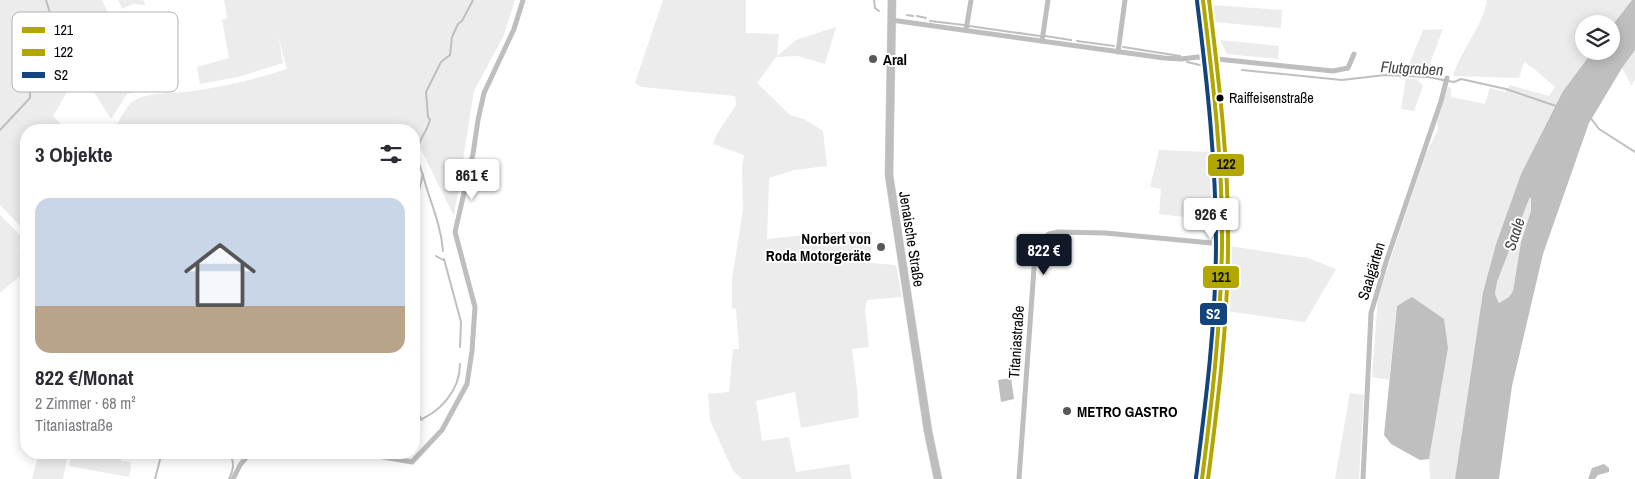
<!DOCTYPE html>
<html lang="de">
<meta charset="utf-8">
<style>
:root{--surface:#fff;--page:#f7f7f7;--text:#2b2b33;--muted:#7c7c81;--line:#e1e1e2;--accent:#111827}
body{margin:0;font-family:"Archivo Narrow",sans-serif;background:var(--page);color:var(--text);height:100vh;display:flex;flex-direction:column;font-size:19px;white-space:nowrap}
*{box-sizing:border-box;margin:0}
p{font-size:16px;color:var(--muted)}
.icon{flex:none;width:28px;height:28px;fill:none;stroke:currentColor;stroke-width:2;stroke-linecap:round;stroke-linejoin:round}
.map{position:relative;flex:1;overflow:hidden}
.side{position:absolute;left:20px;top:124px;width:400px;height:335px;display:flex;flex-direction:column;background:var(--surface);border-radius:20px;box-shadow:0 2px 12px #0003}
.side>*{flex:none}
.controls{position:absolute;left:1575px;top:15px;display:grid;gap:10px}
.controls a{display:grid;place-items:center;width:45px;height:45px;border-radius:50%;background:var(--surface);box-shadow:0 2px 12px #0003;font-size:25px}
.price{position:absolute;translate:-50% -42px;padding:0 11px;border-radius:5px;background:#fff;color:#222;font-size:16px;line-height:32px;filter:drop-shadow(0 1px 2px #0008)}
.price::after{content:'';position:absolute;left:50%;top:30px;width:15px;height:11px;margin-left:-8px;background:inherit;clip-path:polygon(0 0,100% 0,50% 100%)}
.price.selected{background:var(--accent);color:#fff}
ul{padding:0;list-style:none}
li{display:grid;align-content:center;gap:10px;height:265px;padding:0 15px}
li+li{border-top:1px solid var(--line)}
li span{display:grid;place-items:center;height:155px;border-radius:15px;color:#555}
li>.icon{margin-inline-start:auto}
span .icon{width:90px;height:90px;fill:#fffc;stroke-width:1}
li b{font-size:21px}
h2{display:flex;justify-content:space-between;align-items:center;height:60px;padding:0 15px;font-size:21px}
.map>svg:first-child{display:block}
.green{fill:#ececec}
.water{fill:#bfbfbf;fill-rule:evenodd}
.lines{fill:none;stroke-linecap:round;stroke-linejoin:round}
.stream{stroke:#bfbfbf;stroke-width:2}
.primary-casing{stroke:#dbdbdb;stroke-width:9}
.minor{stroke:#bebebe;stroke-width:5}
.tertiary{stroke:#bebebe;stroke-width:6}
.primary{stroke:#bebebe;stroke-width:8}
.bus-1-casing{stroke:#fff;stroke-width:8}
.bus-2-casing{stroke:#fff;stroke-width:8}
.bus-3-casing{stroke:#fff;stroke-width:8}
.bus-1{stroke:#b2a600;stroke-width:4}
.bus-2{stroke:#b2a600;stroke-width:4}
.bus-3{stroke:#13447e;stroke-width:4}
.poi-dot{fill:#595959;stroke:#fff;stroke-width:2}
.bus-dot{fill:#000;stroke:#fff;stroke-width:2}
.labels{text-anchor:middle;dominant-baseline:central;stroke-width:4;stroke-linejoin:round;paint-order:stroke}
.bus-label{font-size:14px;fill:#000;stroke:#fff;text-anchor:start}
.poi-label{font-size:15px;font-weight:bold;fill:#000;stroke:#fff;text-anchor:start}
.street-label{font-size:15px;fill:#000;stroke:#fff}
.water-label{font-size:16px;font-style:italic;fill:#444;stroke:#fff}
.key{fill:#fff;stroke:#b2b2b2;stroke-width:1}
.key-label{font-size:14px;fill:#000}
.line-badge{stroke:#fff;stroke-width:2}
.badge-label{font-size:14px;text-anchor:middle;font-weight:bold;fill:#fff}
.pale-badge-label{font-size:14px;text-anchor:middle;font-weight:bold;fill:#111}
</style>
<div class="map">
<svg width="1635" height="479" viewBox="0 0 1635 479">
<rect width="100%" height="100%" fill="#fff"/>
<!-- green -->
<g class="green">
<path d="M0,0h102l41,90 -16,4 -16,25 -31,-49 -27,46 13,14h-40v102l-26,-27z"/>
<path d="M118,0h25l3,5 -13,-1 -11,5z"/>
<path d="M224,0h291l-11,35 -30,56 -20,125 -40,-81v-5h-2l-3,-5 -5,5h-290c4,-7 13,-25 19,-29 17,-10 41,-7 60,-10 32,-5 64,-12 94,-22l-9,-33 5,27 -45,14 -38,7 -3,-17 32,-9 -7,-38 5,-2z"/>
<path d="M663,0h83v33l33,1 -2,22 19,-16 40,-13 -11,37 -27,-8 -22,1 -19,26 33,32 14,4 19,12 4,35 -33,4 -25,8 -2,61 70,-7h35l-1,31 25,2 6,32 -35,3 -2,10 4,37 -17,2 5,40 2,28 -58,11 -6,-36 -39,9 6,40 27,-4 7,35 53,-8 3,15h-110l-9,-8 -23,-51 -2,-26 21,-2 4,-43h6l-3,-40 -4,-1v-30l11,-67 -1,-44 2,-12 -31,-11 4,-10 19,-29 -1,-9 -93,-9 -7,-4z"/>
<path d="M1487,0h145l-21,27v-3h-27v27h9l-30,40 -42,83 -25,70 -13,48 -28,187h-25l-1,-20 19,-111 -51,-42 -8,74 -17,-3 6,-80 48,-144 12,-23 -1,-10 11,-33 3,1v9l34,7 5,-16 15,4 5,-7 39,11 6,-9 -22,-19 -9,-6 -5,16 -66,-2c8,-27 29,-47 34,-76z"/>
<path d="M1212,5l70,5 -1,18 -67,-6z"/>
<path d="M1443,29l-17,45 -20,-2 17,-42z"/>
<path d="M1220,40l59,6 -1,13 -51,-5z"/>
<path d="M1635,50v30l-4,5 -9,-17z"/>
<path d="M1406,78l11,1 6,7 -9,25 -13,-2z"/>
<path d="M1159,150l50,2 4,47 -9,1v11h11v13l-8,7 -5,-12 -43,-5 2,-25 -11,-2z"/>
<path d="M1531,196v15l-10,31 -8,49 -4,6 -10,6 -4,-9 2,-12 32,-84z"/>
<path d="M0,215l26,26 -11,12 11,-10v28l-26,22z"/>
<path d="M1229,246l79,12 28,11 -31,53 -79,-11z"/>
<path d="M1350,393l14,2 -5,84h-24z"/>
<path d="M39,452l29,1 -5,26h-31z"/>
<path d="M120,452l1,9 9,1 1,5 -2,10 -60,-11 3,-13z"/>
</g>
<!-- water -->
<g class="water">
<path d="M1632,0h3v50l-13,18 -33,55 -46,131 -31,132 -13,93h-44l28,-187 13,-48 25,-70 42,-83 30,-40h18v-24zM1531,197v14l-10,31 -8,49 -4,6 -10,6 -4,-9 2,-12 32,-83z"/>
<path d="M1412,297l32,22 4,29 -19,111 -9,1 -29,-16 -7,-9 13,-129z"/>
<path d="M1011,378l3,21 -13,3 -3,-22z"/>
<path d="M1604,464l5,4v4l-11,3 -3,4h-7l4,-11z"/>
</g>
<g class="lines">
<!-- stream -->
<g class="stream">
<path d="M874,0l1,8 4,3"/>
<path d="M907,15l6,1"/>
<path d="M917,16l9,2"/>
<path d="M930,21l34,4"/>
<path d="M969,26l71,10"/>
<path d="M1045,36l26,4"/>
<path d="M1077,41l37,5"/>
<path d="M1123,47l57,9"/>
<path d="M1187,62l17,4"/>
<path d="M1242,70l100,10 43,-5 43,2 20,4 6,1 7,-3 45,10 50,17"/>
<path d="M1590,117l9,12 36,23"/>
<path d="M0,130l30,-32v-24l16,-32 7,-19 -7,-23"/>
<path d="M414,201l5,-10 4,-17"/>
<path d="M443,251c-2,-26 -12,-47 -19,-72 -2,-8 -7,-18 -7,-27 1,-12 10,-20 13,-32l-2,-3 -2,-25 15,-30 9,-7 2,-18 6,-13 4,-3 11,-21"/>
<path d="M436,256l7,4"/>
<path d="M444,259l17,63 -1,25"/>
<path d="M414,407l8,13"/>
<path d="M414,422c25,-8 46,-31 46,-58"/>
<path d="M228,452c7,9 6,17 1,27"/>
<path d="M155,479l7,-27"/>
</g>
<defs>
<path id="primary" d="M892,0l-3,175 39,256 10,48"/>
</defs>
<!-- primary casing -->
<use href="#primary" class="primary-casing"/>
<!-- minor -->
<g class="minor">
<path d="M891,20l273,38 17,1 17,-2 135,14 15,-3 6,-14"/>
<path d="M966,30l5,-30"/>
<path d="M1042,41l6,-41"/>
<path d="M1118,52l7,-52"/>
<path d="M355,452l57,10 30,-32 25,-46 5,-33 3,-44 -20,-75 18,-78 5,-34 6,-27 30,-64 9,-29"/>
<path d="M233,479l7,-14 11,-13"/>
<path d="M1019,479l16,-225 7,-14 7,-6 9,-2 47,1 117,11"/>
<path d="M1363,479l8,-166 15,-51 55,-161 6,-23"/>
</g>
<!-- tertiary -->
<path class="tertiary" d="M1202,479c10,-77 19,-156 20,-234 0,-81 -9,-164 -19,-245"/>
<!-- primary -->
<use href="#primary" class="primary"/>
<defs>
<path id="bus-1" d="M1202,479c10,-77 19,-156 20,-234 1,-82 -9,-164 -19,-245"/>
<path id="bus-2" d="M1208,479c10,-77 20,-156 20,-234 1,-82 -9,-164 -19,-245"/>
<path id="bus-3" d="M1196,478c10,-78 20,-156 20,-235 0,-81 -9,-162 -19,-242"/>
</defs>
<!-- bus-1 casing -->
<use href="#bus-1" class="bus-1-casing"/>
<!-- bus-2 casing -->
<use href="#bus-2" class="bus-2-casing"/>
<!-- bus-3 casing -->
<use href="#bus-3" class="bus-3-casing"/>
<!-- bus-1 -->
<use href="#bus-1" class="bus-1"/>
<!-- bus-2 -->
<use href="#bus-2" class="bus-2"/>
<!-- bus-3 -->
<use href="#bus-3" class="bus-3"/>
</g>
<!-- markers -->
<g class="poi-dot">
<circle cx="873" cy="59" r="5"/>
<circle cx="881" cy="247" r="5"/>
<circle cx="1067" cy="411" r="5"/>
</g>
<circle class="bus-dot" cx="1220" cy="98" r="4.5"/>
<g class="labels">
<!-- bus labels -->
<g class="bus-label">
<text x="1229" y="98">Raiffeisenstraße</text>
</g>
<!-- poi labels -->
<g class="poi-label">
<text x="883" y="59">Aral</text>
<text x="871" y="238" text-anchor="end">Norbert von<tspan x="871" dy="17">Roda Motorgeräte</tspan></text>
<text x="1077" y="411">METRO GASTRO</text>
</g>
<!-- street labels -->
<g class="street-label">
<text transform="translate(912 239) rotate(81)">Jenaische Straße</text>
<text transform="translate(1371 271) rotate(-73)">Saalgärten</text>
<text transform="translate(1016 342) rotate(-86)">Titaniastraße</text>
</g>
<!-- water labels -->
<g class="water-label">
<text transform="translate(1412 68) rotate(3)">Flutgraben</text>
<text transform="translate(1514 234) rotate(-72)">Saale</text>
</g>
</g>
<!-- legend -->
<rect x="12" y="12" width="166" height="80" rx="8" class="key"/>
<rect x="22" y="27" width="23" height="6" fill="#b2a600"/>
<rect x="22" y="49" width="23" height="7" fill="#b2a600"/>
<rect x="22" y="72" width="23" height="6" fill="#13447e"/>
<g class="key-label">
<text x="54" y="35">121</text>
<text x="54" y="57">122</text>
<text x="54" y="80">S2</text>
</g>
<g class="line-badge">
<rect x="1207" y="153" width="38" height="24" rx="5" fill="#b2a600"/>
<rect x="1202" y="265" width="38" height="24" rx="5" fill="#b2a600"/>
<rect x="1199" y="302" width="29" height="24" rx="5" fill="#13447e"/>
</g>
<g class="badge-label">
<text x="1213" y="319">S2</text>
</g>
<g class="pale-badge-label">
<text x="1226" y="169">122</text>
<text x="1221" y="282">121</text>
</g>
</svg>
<div class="controls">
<a><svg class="icon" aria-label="layers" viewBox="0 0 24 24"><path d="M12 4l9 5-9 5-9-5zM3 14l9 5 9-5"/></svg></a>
</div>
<b class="price" style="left:472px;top:201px">861 €</b>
<b class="price" style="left:1211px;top:240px">926 €</b>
<b class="price selected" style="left:1044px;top:276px">822 €</b>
<section class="side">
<h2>3 Objekte<svg class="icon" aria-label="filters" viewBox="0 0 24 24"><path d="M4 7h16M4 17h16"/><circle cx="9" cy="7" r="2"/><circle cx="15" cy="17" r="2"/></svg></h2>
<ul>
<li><span style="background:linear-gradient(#c9d6e8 70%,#b9a48a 0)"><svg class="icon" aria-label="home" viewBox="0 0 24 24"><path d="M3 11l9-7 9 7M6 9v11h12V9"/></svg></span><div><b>822 €/Monat</b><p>2 Zimmer · 68 m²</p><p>Titaniastraße</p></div></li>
</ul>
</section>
</div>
